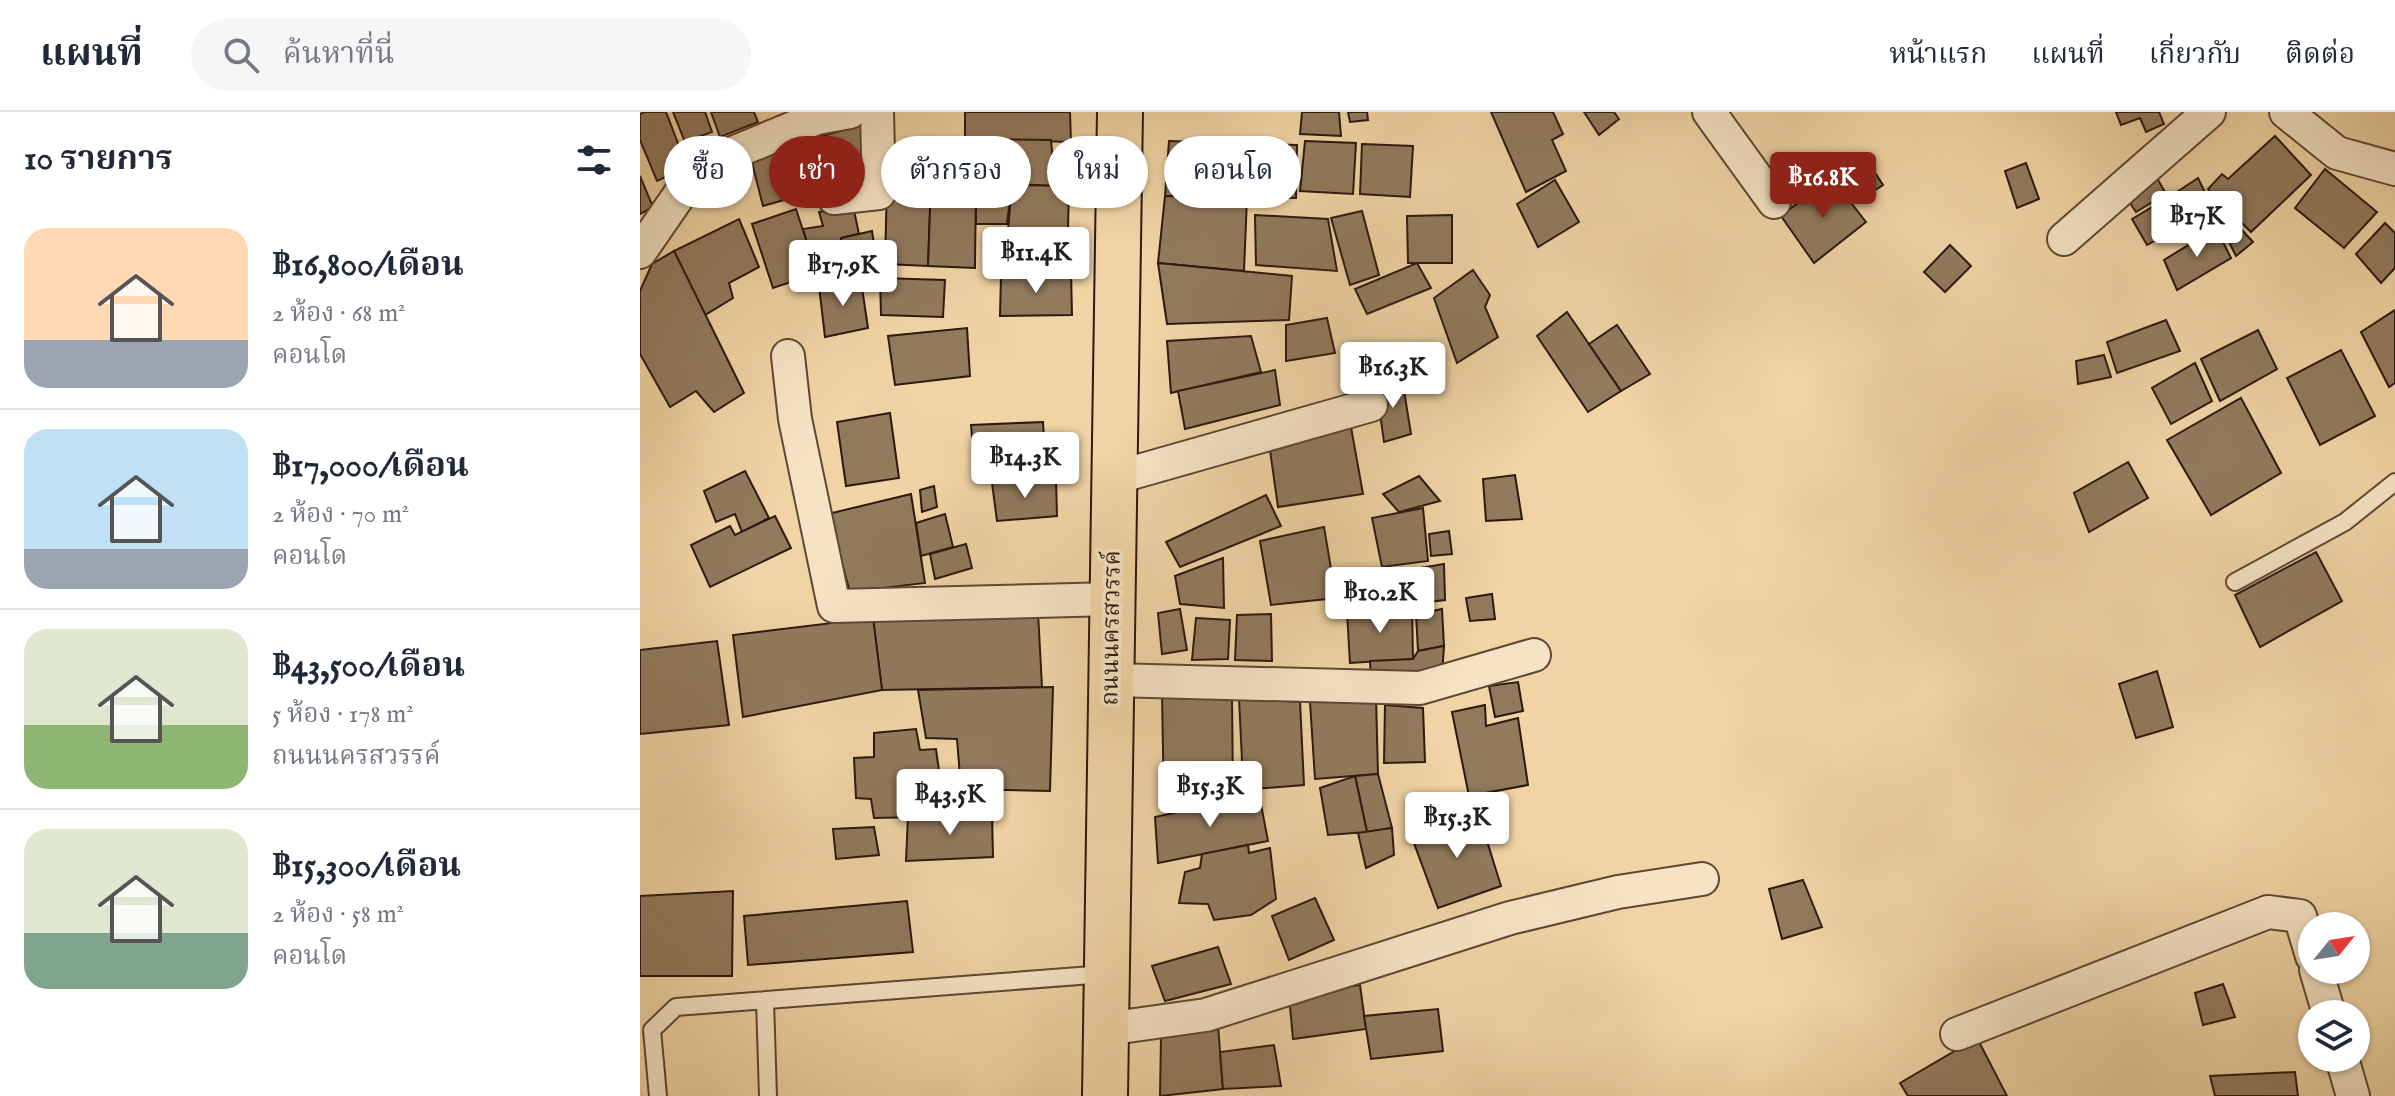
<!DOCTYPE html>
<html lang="th">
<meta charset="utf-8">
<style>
:root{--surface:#fff;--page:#f6f6f7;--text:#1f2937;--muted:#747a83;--line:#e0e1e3;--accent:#8f2418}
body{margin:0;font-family:"IM FELL English","Noto Serif Thai",serif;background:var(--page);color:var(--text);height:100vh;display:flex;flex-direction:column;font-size:30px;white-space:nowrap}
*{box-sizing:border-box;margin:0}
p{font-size:26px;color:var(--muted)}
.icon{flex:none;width:44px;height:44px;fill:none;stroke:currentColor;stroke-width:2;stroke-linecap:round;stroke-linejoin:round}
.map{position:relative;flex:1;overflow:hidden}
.details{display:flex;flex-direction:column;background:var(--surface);width:640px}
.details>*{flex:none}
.banner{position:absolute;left:24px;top:24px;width:760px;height:72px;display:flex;gap:16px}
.needle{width:52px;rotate:60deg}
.controls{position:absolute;left:1658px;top:800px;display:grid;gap:16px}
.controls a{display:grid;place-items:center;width:72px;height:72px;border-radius:50%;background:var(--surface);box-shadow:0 2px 6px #0004;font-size:40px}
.price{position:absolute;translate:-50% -68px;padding:0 18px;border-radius:8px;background:#fff;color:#222;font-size:26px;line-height:52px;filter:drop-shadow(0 2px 4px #0008)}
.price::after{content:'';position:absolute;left:50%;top:48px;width:24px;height:18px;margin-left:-12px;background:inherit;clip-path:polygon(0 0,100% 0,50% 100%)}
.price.selected{background:var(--accent);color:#fff}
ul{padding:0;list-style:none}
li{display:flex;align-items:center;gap:24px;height:200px;padding:0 24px}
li+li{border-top:2px solid var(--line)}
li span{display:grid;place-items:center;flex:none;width:224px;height:160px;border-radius:24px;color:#555}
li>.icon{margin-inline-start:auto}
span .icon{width:96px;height:96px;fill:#fffc;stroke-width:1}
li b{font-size:34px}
h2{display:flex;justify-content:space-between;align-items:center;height:96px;padding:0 24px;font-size:34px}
.pill{padding:0 28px;border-radius:36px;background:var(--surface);box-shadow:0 2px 6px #0004;font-size:28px;line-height:72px}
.pill.selected{background:var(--accent);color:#fff}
header{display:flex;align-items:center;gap:48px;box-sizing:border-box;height:112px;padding:0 40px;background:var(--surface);border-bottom:2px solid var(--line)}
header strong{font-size:38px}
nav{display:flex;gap:44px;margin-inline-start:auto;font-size:28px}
.search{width:560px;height:72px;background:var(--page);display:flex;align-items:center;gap:20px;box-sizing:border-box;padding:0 28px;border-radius:44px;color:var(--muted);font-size:30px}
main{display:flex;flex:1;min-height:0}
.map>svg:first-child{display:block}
.building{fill:#927a5d;stroke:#2c190f;stroke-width:2}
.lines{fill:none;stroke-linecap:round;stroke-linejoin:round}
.service-casing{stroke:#5d4834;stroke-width:20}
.minor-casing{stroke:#5d4834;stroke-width:36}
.primary-casing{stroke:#2c190f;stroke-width:48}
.service{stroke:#f5e3c4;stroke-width:16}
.minor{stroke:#f5e3c4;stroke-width:32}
.primary{stroke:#f0d4a5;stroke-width:44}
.labels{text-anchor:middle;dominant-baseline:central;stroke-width:7;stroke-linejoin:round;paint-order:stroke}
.street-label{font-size:24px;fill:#2c190f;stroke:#f5e3c4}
</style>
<header>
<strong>แผนที่</strong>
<div class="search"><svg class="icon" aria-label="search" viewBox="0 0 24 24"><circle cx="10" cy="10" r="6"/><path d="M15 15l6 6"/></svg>ค้นหาที่นี่</div>
<nav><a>หน้าแรก</a><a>แผนที่</a><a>เกี่ยวกับ</a><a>ติดต่อ</a></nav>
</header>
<main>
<section class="details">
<h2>10 รายการ<svg class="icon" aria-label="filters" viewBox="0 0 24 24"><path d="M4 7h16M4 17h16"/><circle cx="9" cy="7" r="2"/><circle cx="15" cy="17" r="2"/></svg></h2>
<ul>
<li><span style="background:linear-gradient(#ffd9b3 70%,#9aa5b1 0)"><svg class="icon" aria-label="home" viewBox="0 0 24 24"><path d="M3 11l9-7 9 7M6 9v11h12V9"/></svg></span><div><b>฿16,800/เดือน</b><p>2 ห้อง · 68 m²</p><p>คอนโด</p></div></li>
<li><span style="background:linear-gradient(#bfe0f5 75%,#9aa5b1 0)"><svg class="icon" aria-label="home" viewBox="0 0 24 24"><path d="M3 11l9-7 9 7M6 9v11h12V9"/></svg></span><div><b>฿17,000/เดือน</b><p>2 ห้อง · 70 m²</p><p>คอนโด</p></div></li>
<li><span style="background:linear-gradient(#dfe7d0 60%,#8fb573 0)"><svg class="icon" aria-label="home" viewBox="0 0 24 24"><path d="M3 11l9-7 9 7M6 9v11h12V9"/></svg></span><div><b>฿43,500/เดือน</b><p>5 ห้อง · 178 m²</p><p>ถนนนครสวรรค์</p></div></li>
<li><span style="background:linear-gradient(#dfe7d0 65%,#7fa58c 0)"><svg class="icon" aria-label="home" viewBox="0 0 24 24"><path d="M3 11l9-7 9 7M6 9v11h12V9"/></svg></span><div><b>฿15,300/เดือน</b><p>2 ห้อง · 58 m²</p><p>คอนโด</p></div></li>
</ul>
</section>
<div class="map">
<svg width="1755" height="984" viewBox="0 0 1755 984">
<rect width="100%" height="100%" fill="#f0d4a5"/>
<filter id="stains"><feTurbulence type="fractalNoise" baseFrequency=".0025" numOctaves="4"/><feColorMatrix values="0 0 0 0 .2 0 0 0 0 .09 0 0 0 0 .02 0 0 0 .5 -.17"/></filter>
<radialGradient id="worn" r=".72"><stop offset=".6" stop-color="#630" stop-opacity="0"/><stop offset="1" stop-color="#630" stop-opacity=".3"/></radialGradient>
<!-- building -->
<g class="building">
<path d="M4,0h22l21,55 -30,14 -17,-41v-26z"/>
<path d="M33,0h32l7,20 -27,10z"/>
<path d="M71,0h43l4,10 -38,15z"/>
<path d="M325,0h105l1,30 -106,-3z"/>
<path d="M662,0h37l2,24 -41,-2z"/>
<path d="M708,0h19l1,8 -18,2z"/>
<path d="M851,0h62l10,22 -11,6 14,31 -40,21z"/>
<path d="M944,0h30l5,7 -20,16z"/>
<path d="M1476,0h43l5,12 -18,8 -6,-14 -19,7z"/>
<path d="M221,13l13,51 -75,25 -15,-54z"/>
<path d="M1635,24l36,39 -60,57 -43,-43 14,-15 6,5z"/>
<path d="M325,27l86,1 4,46 -88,-4z"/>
<path d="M529,29l128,4 -1,53 -131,-2z"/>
<path d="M665,29l51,2 -3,51 -53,-3z"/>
<path d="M722,32l51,2 -3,51 -50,-3z"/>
<path d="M144,35l14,49 -35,10 -12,-47z"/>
<path d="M1223,42l20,31 -20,13 -19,-31z"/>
<path d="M1386,51l13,36 -22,9 -12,-37z"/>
<path d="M1512,57l14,25 -30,18 -13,-19z"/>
<path d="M1685,57l52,43 -33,36 -49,-40z"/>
<path d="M0,64l13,31 -13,7z"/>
<path d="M1191,65l35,45 -52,41 -33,-47z"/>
<path d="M1558,66l16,33 -30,18 -19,-29z"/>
<path d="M915,68l24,42 -41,25 -21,-43z"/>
<path d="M247,69l44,1 -3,84 -43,-2z"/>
<path d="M291,70h45l-1,86 -47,-2z"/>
<path d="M336,70l36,3 -5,39h-31z"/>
<path d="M372,73l57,1 -1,42 -60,2z"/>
<path d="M525,84l82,2 -3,73 -86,-8z"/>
<path d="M1519,91l15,27 -27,15 -15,-26z"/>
<path d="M213,94l6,28 -18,4 4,37 -27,6 -15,-52 20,-3 -4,-14z"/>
<path d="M156,97l21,64 -44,15 -21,-64z"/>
<path d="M722,99l17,64 -29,10 -19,-67z"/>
<path d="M615,103l73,4 9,52 -81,-6z"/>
<path d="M812,103v48h-44l-1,-47z"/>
<path d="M99,107l20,48 -30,16 4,15 -28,17 -31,-64z"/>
<path d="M1745,111l10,10v35l-14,15 -25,-29z"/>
<path d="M428,116l3,44 -70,4 1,-45z"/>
<path d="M1576,116l15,30 -54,32 -13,-30z"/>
<path d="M1600,116l13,14 -17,14 -9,-18z"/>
<path d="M232,119l5,34 -32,10 -4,-37z"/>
<path d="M1310,133l21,21 -26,26 -21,-20z"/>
<path d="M34,139l70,142 -30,19 -18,-21 -26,16 -30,-53v-63l12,-27z"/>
<path d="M518,151l134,13 -3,44 -122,4z"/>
<path d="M777,151l14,25 -64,26 -12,-25z"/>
<path d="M833,158l17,25 -5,12 13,30 -41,26 -23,-65z"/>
<path d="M431,160l1,43 -72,1 1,-40z"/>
<path d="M240,166l65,2 -2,37 -62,-2z"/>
<path d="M221,169l7,47 -43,9 -6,-51z"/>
<path d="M1755,198v73l-6,4 -28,-55z"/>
<path d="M927,200l54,79 -33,21 -51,-76z"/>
<path d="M687,206l8,35 -49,8v-36z"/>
<path d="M1526,208l14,31 -63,22 -10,-31z"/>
<path d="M977,213l33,49 -29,17 -32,-47z"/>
<path d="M327,216l3,48 -75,9 -7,-49z"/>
<path d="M1618,218l19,39 -57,32 -19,-42z"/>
<path d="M611,224l10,36 -90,21 -4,-52z"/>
<path d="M1701,238l34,66 -55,29 -33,-67z"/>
<path d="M1464,243l7,22 -33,7 -2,-23z"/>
<path d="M1555,251l17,38 -41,23 -19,-36z"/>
<path d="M635,258l5,35 -95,24 -7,-38z"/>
<path d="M762,266l9,56 -27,8 -8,-57z"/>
<path d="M1601,286l40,75 -70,42 -44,-75z"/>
<path d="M250,301l9,65 -53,8 -9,-64z"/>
<path d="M403,310l3,51 -71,-1 -4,-47z"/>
<path d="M711,315l12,67 -85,13 -9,-64z"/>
<path d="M1488,350l20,36 -59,34 -15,-39z"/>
<path d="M105,359l24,47 -27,14 -7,-18 -19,8 -12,-31z"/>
<path d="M875,363l7,44 -36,2 -3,-42z"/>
<path d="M779,364l21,25 -41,11 -16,-18z"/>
<path d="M416,367l1,37 -60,5 -5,-38z"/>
<path d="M294,374l3,21 -15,5 -2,-22z"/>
<path d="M271,382l14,89 -75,9 -22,-78z"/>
<path d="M626,383l15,31 -101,41 -14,-25z"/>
<path d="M783,396l5,53 -46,6 -10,-49z"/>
<path d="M305,402l8,33 -32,9 -5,-33z"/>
<path d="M135,404l16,32 -81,39 -19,-42 39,-19 5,9z"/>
<path d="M684,415l12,71 -65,7 -11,-64z"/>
<path d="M809,419l3,23 -21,2 -2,-22z"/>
<path d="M326,432l6,24 -37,11 -5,-25z"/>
<path d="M1676,440l26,49 -82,46 -25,-52z"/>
<path d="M583,446l1,50 -44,-4 -5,-28z"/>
<path d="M804,452l1,36 -26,3 1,-35z"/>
<path d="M852,482l3,25 -25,2 -4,-23z"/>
<path d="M772,496l1,51 -63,4 -3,-51z"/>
<path d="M540,497l7,41 -25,4 -4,-41z"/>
<path d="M802,497l2,37 -26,5 -2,-37z"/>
<path d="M398,500l4,75 -160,3 -9,-72z"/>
<path d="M631,502l1,47 -37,-1 2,-45z"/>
<path d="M233,506l9,72 -139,27 -10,-82z"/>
<path d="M556,506l34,2 -2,39 -36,1z"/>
<path d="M77,529l12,84 -89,9v-84z"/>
<path d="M804,534l-2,29 -71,5 -1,-19 43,-2 5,-8z"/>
<path d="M1517,559l16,56 -37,11 -17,-54z"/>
<path d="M878,570l5,29 -28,6 -6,-31z"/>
<path d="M413,575l-3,104 -89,-2 -4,-50 -31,-1 -8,-48z"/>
<path d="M522,580l70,2 1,101 -69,15z"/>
<path d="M736,585l2,77 -63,5 -5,-77z"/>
<path d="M599,586l61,4 4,83 -50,4 -11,-8z"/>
<path d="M745,593l38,3 2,54 -41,1z"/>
<path d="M845,593l1,21 32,-8 10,67 -59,11 -17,-84z"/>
<path d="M276,617l4,21 16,-1 7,51 -24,4v13l-45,1 -3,-19 -15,-1 -2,-40 20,-1v-24z"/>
<path d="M738,662l14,54 -25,4 -12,-56z"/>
<path d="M715,664l12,56 -39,3 -8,-47z"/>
<path d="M619,682l9,47 -110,22 -3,-46z"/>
<path d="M838,700l23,74 -63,22 -27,-73z"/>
<path d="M352,702l1,43 -87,4 2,-44z"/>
<path d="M234,715l5,28 -43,4 -3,-30z"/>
<path d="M752,716l2,27 -28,13 -8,-35z"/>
<path d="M608,733l1,8 21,-5 6,51 -25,16 -37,5 -6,-16 -29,-1 6,-31 15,-4 2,-14z"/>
<path d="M1163,768l19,47 -40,12 -13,-50z"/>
<path d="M93,779l-1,85h-92v-80z"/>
<path d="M675,786l19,42 -45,20 -17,-44z"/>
<path d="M267,789l6,51 -165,13 -4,-49z"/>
<path d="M578,835l13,37 -66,17 -13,-35z"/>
<path d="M1583,872l12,33 -32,8 -8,-32z"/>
<path d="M720,873l6,44 -73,10 -4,-43z"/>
<path d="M798,897l5,42 -72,8 -7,-43z"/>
<path d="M578,913l5,64 -63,7 1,-60z"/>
<path d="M1337,926l30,58h-99l-8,-13z"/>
<path d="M634,933l7,41 -58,3 -3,-37z"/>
<path d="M1655,960l3,24h-83l-5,-20z"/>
</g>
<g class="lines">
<defs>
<g id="service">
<path d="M1595,470l110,-60 50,-40"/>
<path d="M125,889l3,95"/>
<path d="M18,984l-6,-66 24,-23 429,-33"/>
</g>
<g id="minor">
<path d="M1069,0l65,90"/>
<path d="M1646,0l51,41 58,16"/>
<path d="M194,86l45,-5 -2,-81"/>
<path d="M1424,127l145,-127"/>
<path d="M0,140l42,-61 41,-34 94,-39 33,-6"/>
<path d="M148,244l7,63 39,187 279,-7"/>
<path d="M474,366l257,-73"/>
<path d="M472,568l308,8 114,-33"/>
<path d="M1676,858l13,44"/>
<path d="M466,917l100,-14 304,-97 108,-26 84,-13"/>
<path d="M1317,922l311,-122 32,4 12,40"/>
<path d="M1702,946l11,38"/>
</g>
<path id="primary" d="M465,984l15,-984"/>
</defs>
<!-- service casing -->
<use href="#service" class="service-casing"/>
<!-- minor casing -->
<use href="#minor" class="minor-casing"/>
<!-- primary casing -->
<use href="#primary" class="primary-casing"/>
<!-- service -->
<use href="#service" class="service"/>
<!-- minor -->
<use href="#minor" class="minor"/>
<!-- primary -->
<use href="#primary" class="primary"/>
</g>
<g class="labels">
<!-- street labels -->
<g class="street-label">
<text transform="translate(472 516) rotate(-89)">ถนนนครสวรรค์</text>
</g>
</g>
<rect width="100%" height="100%" filter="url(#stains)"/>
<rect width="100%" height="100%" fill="url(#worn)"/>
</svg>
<div class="controls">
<a><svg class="needle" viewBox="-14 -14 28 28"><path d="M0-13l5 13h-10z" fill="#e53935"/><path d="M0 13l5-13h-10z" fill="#747a83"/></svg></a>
<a><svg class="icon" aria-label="layers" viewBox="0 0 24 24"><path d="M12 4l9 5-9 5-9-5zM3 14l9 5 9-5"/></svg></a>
</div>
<b class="price selected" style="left:1183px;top:108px">฿16.8K</b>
<b class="price" style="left:1557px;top:147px">฿17K</b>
<b class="price" style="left:396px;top:183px">฿11.4K</b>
<b class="price" style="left:203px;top:196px">฿17.9K</b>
<b class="price" style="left:753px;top:298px">฿16.3K</b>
<b class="price" style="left:385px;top:388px">฿14.3K</b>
<b class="price" style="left:740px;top:523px">฿10.2K</b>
<b class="price" style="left:570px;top:717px">฿15.3K</b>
<b class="price" style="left:310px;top:725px">฿43.5K</b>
<b class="price" style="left:817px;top:748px">฿15.3K</b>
<div class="banner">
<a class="pill">ซื้อ</a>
<a class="pill selected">เช่า</a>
<a class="pill">ตัวกรอง</a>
<a class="pill">ใหม่</a>
<a class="pill">คอนโด</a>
</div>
</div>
</main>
